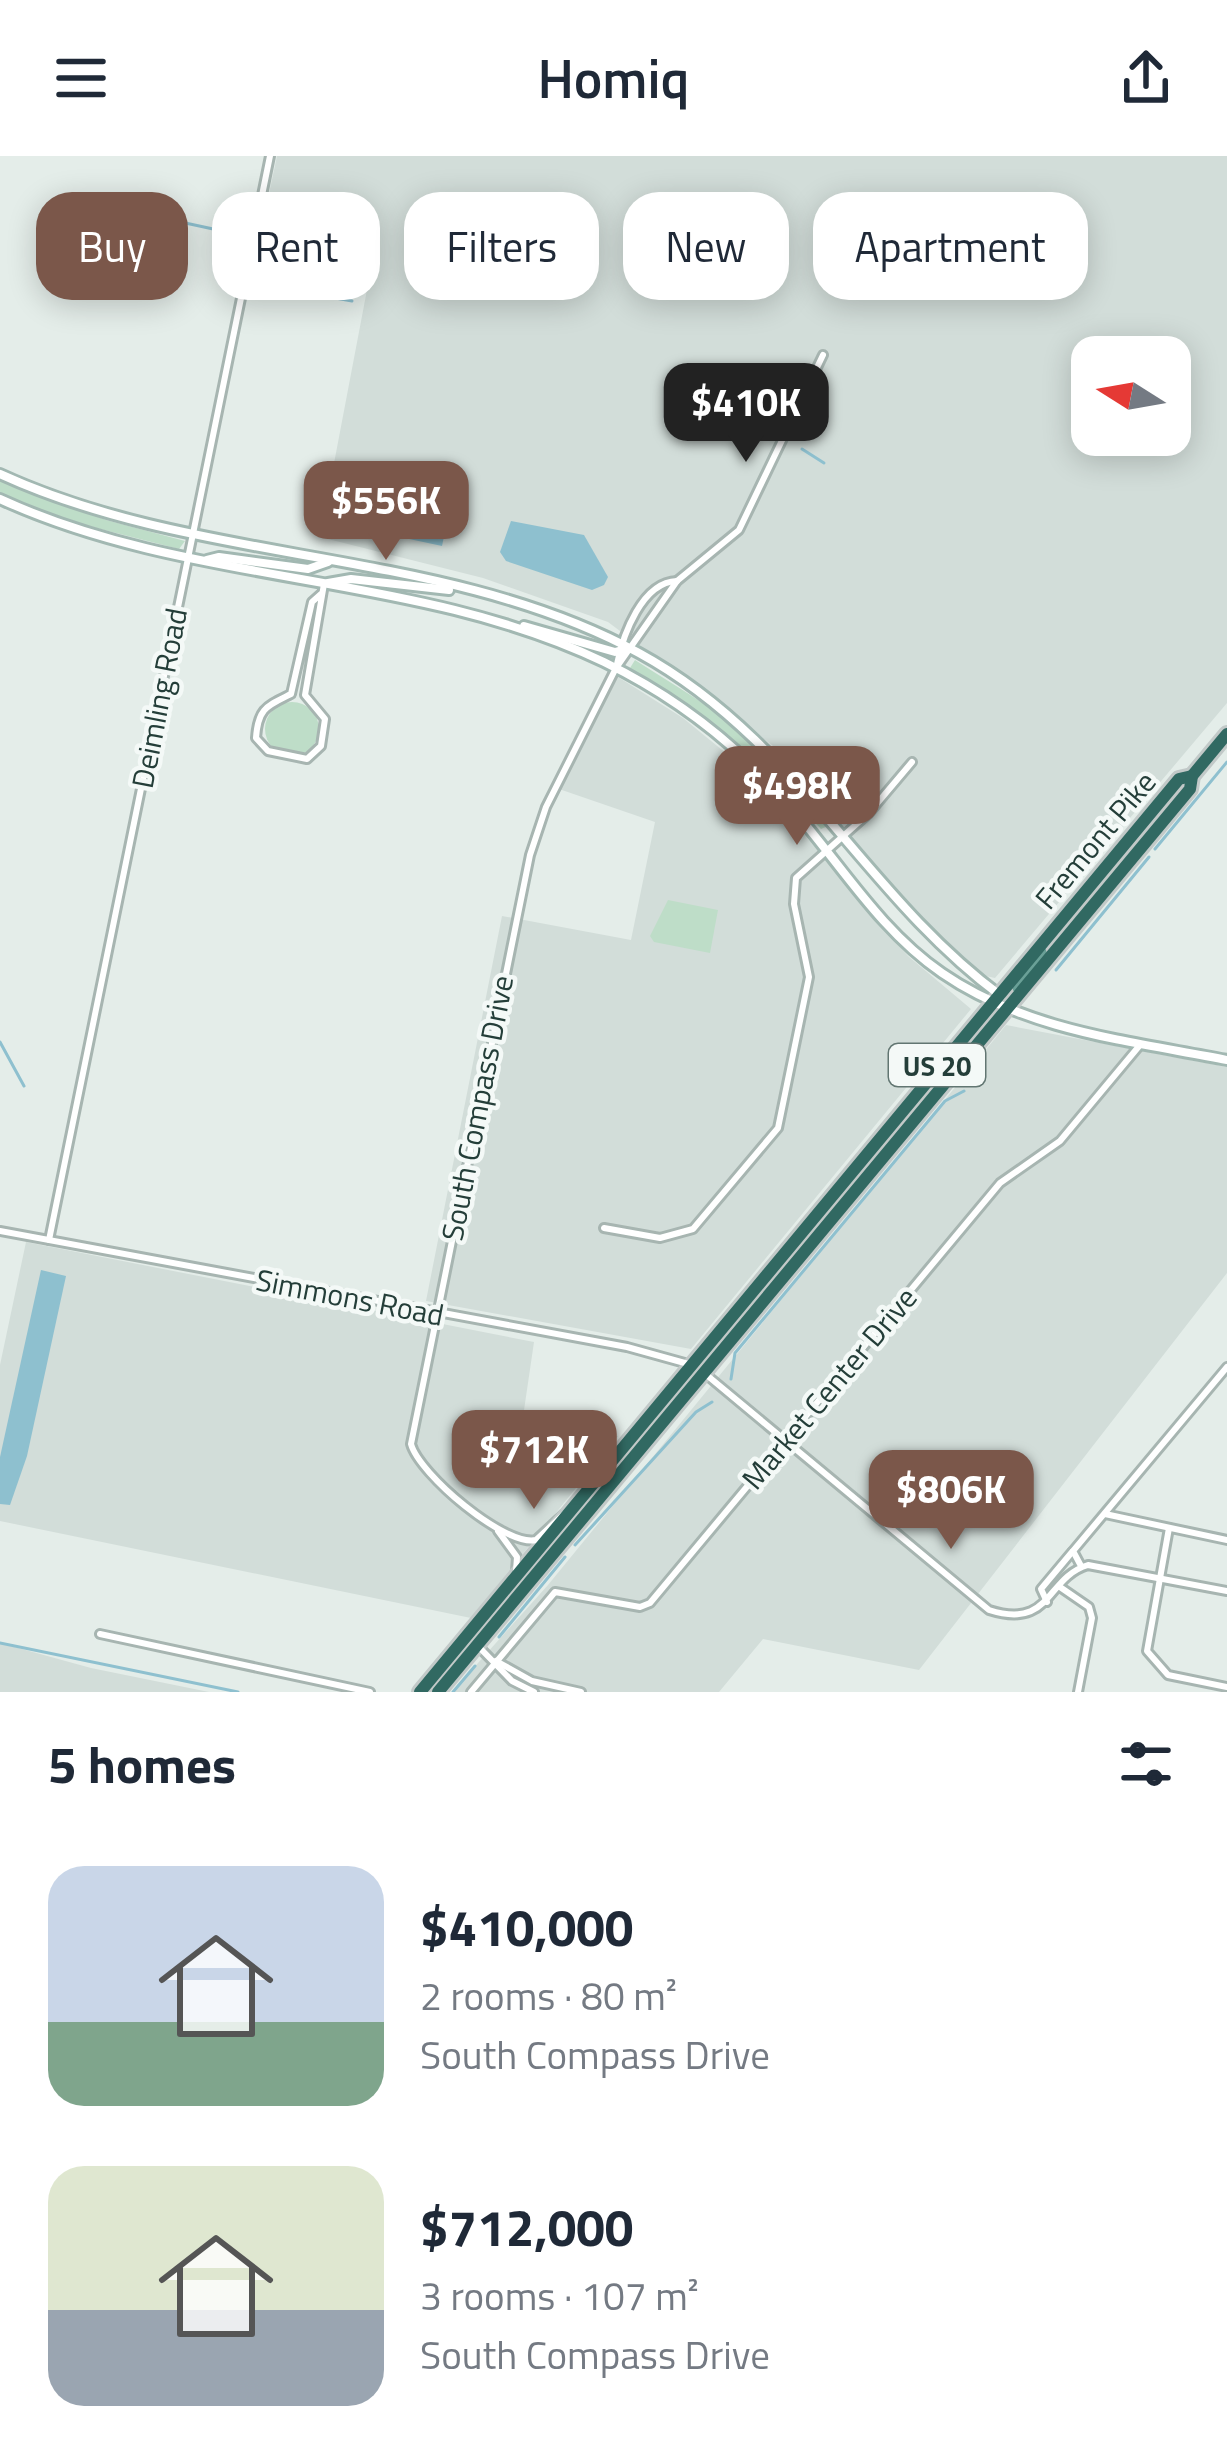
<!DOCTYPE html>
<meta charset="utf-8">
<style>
:root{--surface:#fff;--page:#f2f2f3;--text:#1f2937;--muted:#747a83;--accent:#7b574a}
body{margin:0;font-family:"Titillium Web",sans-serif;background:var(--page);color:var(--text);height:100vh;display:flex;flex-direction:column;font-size:45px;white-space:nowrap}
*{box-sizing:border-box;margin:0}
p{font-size:39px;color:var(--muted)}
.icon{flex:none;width:66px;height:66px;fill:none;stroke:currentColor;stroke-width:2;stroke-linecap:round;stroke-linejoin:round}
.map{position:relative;height:1536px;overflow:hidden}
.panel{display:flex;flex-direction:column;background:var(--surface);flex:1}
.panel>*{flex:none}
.top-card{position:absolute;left:36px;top:36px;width:1155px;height:108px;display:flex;gap:24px}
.needle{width:78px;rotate:281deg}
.tools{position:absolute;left:1071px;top:180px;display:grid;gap:24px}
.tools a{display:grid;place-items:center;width:120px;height:120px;border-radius:24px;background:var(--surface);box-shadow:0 6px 30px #0003;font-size:60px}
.price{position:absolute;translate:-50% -102px;padding:0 27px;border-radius:24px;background:var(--accent);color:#fff;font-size:39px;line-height:78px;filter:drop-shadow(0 3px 6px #0008)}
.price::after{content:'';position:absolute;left:50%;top:72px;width:36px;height:27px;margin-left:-18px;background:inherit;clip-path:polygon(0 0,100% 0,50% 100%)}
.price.active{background:#222;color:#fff}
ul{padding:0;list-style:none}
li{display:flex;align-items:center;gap:36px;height:300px;padding:0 48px}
li span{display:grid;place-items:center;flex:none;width:336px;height:240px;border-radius:36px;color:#555}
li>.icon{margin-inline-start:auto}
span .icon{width:144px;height:144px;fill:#fffc;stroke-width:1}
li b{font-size:51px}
h2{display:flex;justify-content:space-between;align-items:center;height:144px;padding:0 48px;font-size:51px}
.tag{padding:0 42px;border-radius:36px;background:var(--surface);box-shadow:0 6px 30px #0003;font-size:42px;line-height:108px}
.tag.active{background:var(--accent);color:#fff}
header{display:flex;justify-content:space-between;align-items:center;height:156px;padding:0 48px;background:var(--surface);font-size:54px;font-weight:600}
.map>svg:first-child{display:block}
.built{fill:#d2ddd9;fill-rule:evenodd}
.green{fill:#beddc8}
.water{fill:#8ec0cf}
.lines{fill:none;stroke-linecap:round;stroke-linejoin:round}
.stream{stroke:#8ec0cf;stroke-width:3}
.street-casing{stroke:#a7b5b1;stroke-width:12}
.secondary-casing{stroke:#a2b8b2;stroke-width:14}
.primary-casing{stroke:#c2c9c8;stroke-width:15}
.highway-casing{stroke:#c2c9c8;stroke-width:18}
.street{stroke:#fff;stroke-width:6}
.secondary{stroke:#fff;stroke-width:8}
.primary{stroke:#6aa097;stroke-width:9}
.highway{stroke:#316962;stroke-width:12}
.labels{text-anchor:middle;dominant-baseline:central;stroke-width:9;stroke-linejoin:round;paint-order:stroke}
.shield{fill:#f4f9f7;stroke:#627672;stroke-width:3}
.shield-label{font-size:27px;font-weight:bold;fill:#243e39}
.street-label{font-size:30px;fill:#243e39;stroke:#f4f9f7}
</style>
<header><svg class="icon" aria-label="menu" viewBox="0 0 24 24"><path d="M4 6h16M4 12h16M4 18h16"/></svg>Homiq<svg class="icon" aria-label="share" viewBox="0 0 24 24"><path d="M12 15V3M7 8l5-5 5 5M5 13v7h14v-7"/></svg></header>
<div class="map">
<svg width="1227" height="1536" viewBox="0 0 1227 1536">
<rect width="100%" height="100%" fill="#e4ede9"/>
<!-- built -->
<g class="built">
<path d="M277,0h950v547l-232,275 -14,-3 -54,-47 -155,-183 -164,-123 -125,-44 -163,-41 54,-284 -110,-36zM1092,201h78v78h-78z"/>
<path d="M618,521l65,41 72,59 153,179 63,53 -280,340 -265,-48 76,-385 129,24 24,-118 -96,-33z"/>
<path d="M1006,869l221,42v206l-308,397 -156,-31 -44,53h-267l96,-107z"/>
<path d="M26,1086l508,100 -11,75 95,19 -147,182 -471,-97v-156z"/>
<path d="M0,1487l91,25 118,24h-209z"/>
</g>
<!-- green -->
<g class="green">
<path d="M0,322l106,42 79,21 -6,8 -122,-31 -57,-24z"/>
<path d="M635,504c66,42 157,93 193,166l-7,3c-55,-62 -115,-111 -185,-156l-6,-5z"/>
<circle cx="292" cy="573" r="27"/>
<path d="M668,744l50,10 -8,43 -56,-11 -4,-6z"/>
</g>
<!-- water -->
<g class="water">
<path d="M375,336l75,16 -8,38 -75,-16z"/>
<path d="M511,365l73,14 24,42 -4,8 -12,5 -86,-29 -6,-9z"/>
<path d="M41,1114l25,6 -39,180 -17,49 -10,-1v-47z"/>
</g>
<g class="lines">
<!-- stream -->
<g class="stream">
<path d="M125,54l116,25"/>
<path d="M261,127l5,-35"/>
<path d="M280,132l72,13"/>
<path d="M802,293l22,14"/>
<path d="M1155,693l72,-87"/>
<path d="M1056,814l93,-113"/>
<path d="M0,886l24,44"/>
<path d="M731,1223l4,-26 210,-252 19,-10"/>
<path d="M575,1389l121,-133 16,-10"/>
<path d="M499,1481l66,-80"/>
<path d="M0,1487l238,49"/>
<path d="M453,1536l22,-26"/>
</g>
<defs>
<g id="street">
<path d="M321,438l-9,8 -21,92c-24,12 -33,14 -35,44l12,13 39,8 14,-13 4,-27 -20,-24 19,-111"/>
<path d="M617,508c6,-29 25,-82 60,-83"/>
<path d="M604,1072l56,10 33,-9 85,-101 31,-151 -15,-73 2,-26 73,-65 43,-51"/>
<path d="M0,1075l627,116 65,18"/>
<path d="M49,1084l221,-1084"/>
<path d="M703,1216l286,238c63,20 56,-32 99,-45l139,26"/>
<path d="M564,1358l-28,26c-31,7 -117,-66 -125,-96l119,-589 16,-48 70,-139 61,-87 62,-51 84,-175"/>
<path d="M1105,1358l122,26"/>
<path d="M1169,1372l-22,123 21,24 59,12"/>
<path d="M498,1375l19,26 -1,14"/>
<path d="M1081,1410l-8,-15 154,-184"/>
<path d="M1060,1431l29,20 3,11 -14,74"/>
<path d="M1047,1446l-6,-13 31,-37"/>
<path d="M100,1478l270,58"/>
<path d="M478,1490l34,35 22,11"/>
<path d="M496,1505l36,20 49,11"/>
<path d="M471,1536l84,-100 85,15 10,-4 350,-420 60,-42 80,-96"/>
</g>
<g id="secondary">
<path d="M0,318c202,93 443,72 639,179 159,87 223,240 362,343"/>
<path d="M0,343c191,88 415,72 604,163 74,36 140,88 192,151 47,55 86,119 146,160 84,58 188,68 285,87"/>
<path d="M207,404l12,-3 89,12 20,-7"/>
<path d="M328,427l23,-4 98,11"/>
<path d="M524,470l91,26 14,-4"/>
</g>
<path id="primary" d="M1017,832l25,-36"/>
<g id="highway">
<path d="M420,1536l759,-913 13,-3"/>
<path d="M438,1536l752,-903 2,-13 35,-42"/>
</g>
</defs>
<!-- street casing -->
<use href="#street" class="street-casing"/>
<!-- secondary casing -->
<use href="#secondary" class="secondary-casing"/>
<!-- primary casing -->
<use href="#primary" class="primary-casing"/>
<!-- highway casing -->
<use href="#highway" class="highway-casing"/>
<!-- street -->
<use href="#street" class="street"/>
<!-- secondary -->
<use href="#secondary" class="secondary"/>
<!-- primary -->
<use href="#primary" class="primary"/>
<!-- highway -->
<use href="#highway" class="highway"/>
</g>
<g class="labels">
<!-- shield labels -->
<rect class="shield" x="889" y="888" width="96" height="42" rx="9"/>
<g class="shield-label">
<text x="937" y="909">US 20</text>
</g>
<!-- street labels -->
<g class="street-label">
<text transform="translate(159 542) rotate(-79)">Deimling Road</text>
<text transform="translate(1095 684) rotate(-50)">Fremont Pike</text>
<text transform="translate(477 952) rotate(-79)">South Compass Drive</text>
<text transform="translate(350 1141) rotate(11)">Simmons Road</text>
<text transform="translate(829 1232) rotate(-50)">Market Center Drive</text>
</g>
</g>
</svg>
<div class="tools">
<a><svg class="needle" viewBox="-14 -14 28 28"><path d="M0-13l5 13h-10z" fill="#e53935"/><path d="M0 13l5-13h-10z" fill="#747a83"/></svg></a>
</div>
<b class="price active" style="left:746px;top:309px">$410K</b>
<b class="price" style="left:386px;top:407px">$556K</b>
<b class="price" style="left:797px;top:692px">$498K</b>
<b class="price" style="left:534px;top:1356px">$712K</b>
<b class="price" style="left:951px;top:1396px">$806K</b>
<div class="top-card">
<a class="tag active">Buy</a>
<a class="tag">Rent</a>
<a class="tag">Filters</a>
<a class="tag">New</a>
<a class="tag">Apartment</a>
</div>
</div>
<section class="panel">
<h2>5 homes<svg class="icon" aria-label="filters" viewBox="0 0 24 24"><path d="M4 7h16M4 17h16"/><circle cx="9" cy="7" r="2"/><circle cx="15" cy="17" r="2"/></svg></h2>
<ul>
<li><span style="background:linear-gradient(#c9d6e8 65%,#7fa58c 0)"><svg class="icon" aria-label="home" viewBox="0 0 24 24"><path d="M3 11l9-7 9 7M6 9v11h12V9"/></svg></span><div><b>$410,000</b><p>2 rooms · 80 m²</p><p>South Compass Drive</p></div></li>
<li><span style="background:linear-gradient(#dfe7d0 60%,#9aa5b1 0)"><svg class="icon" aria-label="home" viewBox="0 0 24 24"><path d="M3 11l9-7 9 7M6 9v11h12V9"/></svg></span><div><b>$712,000</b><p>3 rooms · 107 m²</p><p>South Compass Drive</p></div></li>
</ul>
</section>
